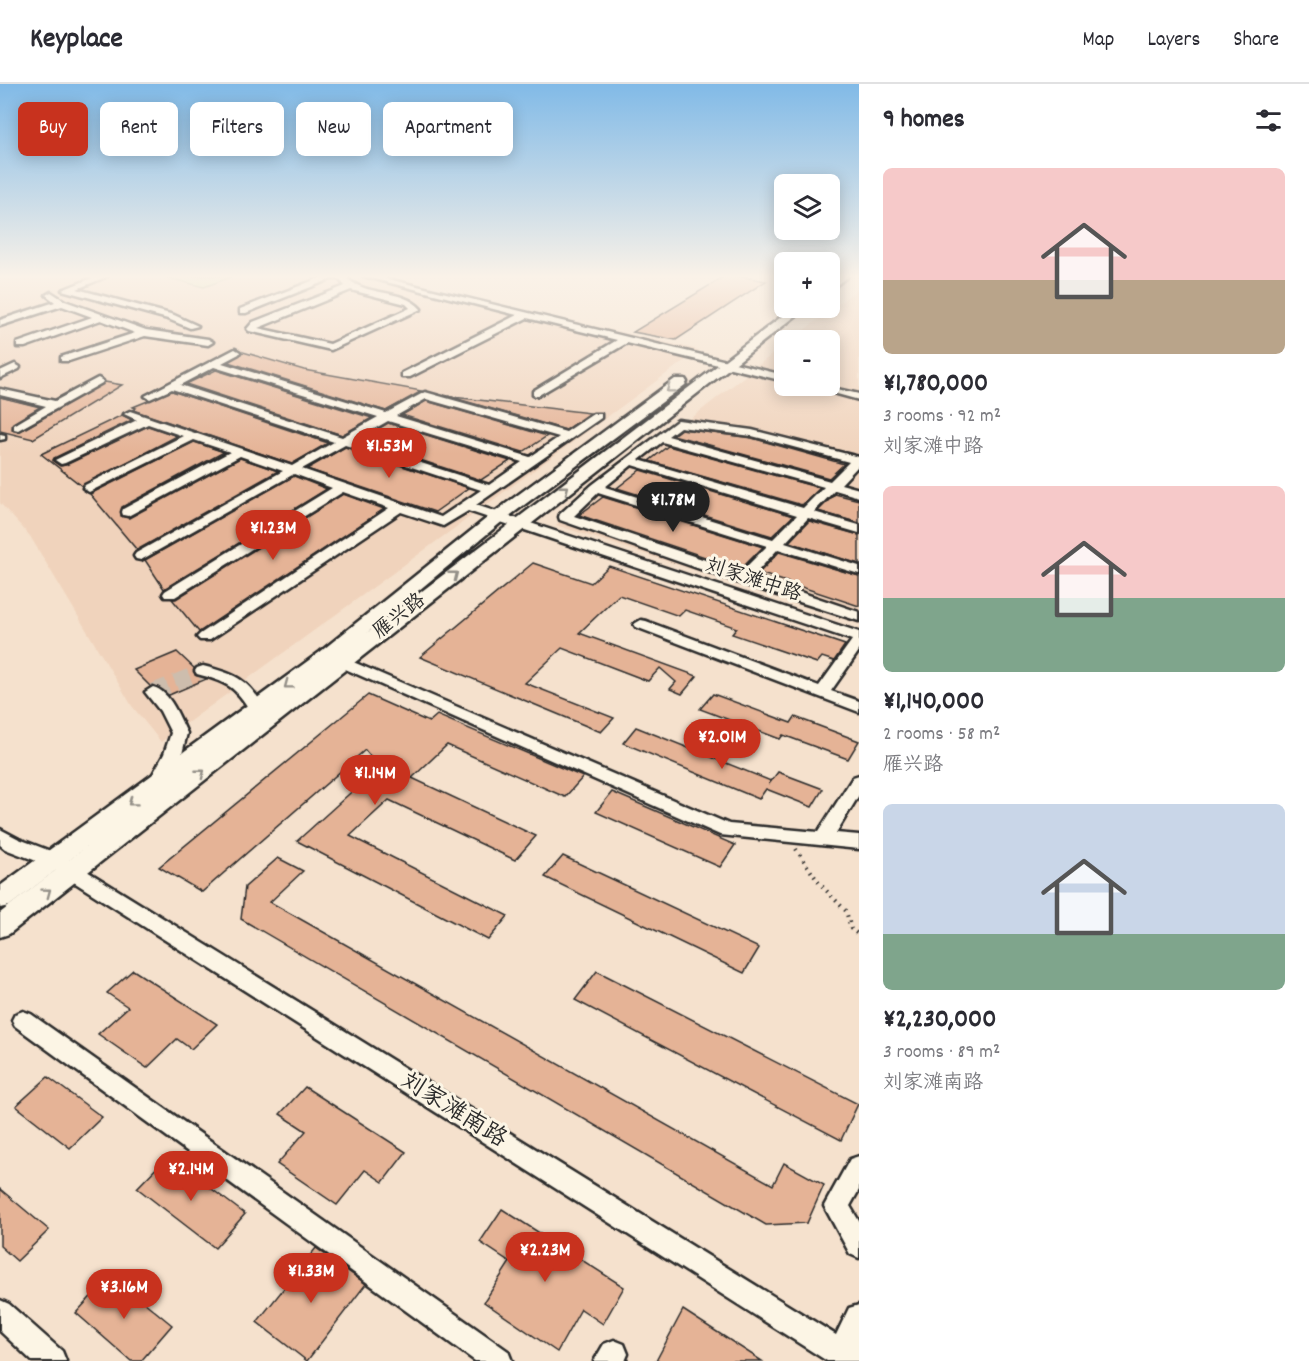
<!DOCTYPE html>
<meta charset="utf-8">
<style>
:root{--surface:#fff;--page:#f7f7f7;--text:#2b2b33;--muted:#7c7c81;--line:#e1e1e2;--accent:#c8321e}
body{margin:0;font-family:Dekko,"LXGW WenKai TC",sans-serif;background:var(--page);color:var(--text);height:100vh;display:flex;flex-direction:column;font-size:22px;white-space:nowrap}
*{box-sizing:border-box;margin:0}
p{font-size:20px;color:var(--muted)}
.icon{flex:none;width:33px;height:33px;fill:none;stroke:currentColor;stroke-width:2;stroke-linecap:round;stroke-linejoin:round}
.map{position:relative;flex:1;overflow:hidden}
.panel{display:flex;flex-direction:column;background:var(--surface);width:450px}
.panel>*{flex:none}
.banner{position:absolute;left:18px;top:18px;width:570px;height:54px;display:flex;gap:12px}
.controls{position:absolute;left:774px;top:90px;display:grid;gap:12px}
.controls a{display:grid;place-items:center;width:66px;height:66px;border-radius:9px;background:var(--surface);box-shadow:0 3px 15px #0003;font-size:30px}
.price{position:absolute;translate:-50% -51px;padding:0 14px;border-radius:21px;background:var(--accent);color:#fff;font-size:20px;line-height:39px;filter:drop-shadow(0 2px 3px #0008)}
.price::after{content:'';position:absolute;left:50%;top:36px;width:18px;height:14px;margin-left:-9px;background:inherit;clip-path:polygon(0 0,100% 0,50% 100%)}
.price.on{background:#222;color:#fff}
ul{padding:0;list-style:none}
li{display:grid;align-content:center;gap:12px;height:318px;padding:0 24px}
li span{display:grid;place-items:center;height:186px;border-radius:9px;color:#555}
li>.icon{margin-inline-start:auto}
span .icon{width:108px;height:108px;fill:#fffc;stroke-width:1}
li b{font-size:26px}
h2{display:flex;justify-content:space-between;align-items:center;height:72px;padding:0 24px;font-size:26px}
.tag{padding:0 21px;border-radius:9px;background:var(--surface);box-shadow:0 3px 15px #0003;font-size:21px;line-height:54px}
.tag.on{background:var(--accent);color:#fff}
header{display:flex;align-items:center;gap:36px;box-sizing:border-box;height:84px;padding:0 30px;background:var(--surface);border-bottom:2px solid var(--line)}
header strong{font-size:28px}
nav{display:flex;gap:33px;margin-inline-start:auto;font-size:21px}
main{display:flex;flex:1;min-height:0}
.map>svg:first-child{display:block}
.built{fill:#f0d3bc}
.green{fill:#c6eaa4;stroke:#788a68;stroke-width:1.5}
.building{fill:#e5b396;stroke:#2b2b2b;stroke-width:1.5}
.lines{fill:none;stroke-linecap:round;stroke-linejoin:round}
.minor-tunnel{stroke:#cdbdad;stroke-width:16;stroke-dasharray:16 8;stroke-linecap:butt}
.minor-casing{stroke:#2b2b2b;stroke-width:5}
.major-casing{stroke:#2b2b2b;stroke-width:5}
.path{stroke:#2b2b2b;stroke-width:4;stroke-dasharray:1.5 5;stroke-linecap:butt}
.minor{fill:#fcf5e5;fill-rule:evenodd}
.major{fill:#fcf5e5;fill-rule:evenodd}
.oneway{stroke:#949088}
.labels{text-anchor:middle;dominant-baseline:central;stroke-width:6;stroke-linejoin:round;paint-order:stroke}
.street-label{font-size:20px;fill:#2b2b2b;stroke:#fcf5e5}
.near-street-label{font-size:24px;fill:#2b2b2b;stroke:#fcf5e5}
</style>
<header>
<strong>Keyplace</strong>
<nav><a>Map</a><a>Layers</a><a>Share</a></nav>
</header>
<main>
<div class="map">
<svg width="859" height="1277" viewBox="0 0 859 1277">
<rect width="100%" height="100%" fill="#f5e1cd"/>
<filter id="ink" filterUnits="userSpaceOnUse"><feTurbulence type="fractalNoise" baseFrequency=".0167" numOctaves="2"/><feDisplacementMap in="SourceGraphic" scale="12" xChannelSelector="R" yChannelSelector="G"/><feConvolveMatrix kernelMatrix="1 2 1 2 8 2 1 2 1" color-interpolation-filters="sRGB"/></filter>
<g filter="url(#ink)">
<!-- built -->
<g class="built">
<path d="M0,192h374l325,74 -538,392 -29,-36 -102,-170 -30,-33z"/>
<path d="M859,204v336l-303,-99 228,-180v41h46v-46h-39z"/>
</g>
<!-- green -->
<path class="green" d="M167,192h59l5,1 -27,10 -40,-10z"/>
<!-- building -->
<g class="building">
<path d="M725,192h14l27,5 -90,59 -43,-8z"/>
<path d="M243,268l61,18 118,21 -36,20 -158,-49z"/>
<path d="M216,286l156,48 -30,17 -156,-51z"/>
<path d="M105,298l17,3 -89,54 -33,-8v-34l40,10 -27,16 -1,7 7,2z"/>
<path d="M172,307l156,52 -36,21 -159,-54 3,-2 -3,-1z"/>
<path d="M444,311l9,2 137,16 -24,17z"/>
<path d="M426,317l121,35 -24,16 -121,-37z"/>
<path d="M122,331l10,5 -78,38 -1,3 7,5 6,-1 82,-39 29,10 -95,50 -41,-32z"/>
<path d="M388,339l122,38 -29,19 -122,-40z"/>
<path d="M681,345l71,9 92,26 -15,14 -156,-43z"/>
<path d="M194,358l30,10 -102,55 -1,9 8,2 111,-60 38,13 -141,79 -47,-56z"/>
<path d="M668,362l152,42 -18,17 -153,-44z"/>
<path d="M345,363l124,41 -34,24 -128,-43z"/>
<path d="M640,386l153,46 -21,20 -155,-48z"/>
<path d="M294,392l33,13 -163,100 -19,-29z"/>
<path d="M343,410l41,15 -185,123 -27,-33h4z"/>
<path d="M835,410l24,6v23l-41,-12z"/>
<path d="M603,413l160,50 -22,22 -162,-54z"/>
<path d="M809,437l50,14v29l-70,-22z"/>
<path d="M779,468l80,24v30l-100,-33z"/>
<path d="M533,479l58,20 18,-17 236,79 -11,16 -12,-4 -5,6 -85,-29 5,-6 -52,-18 -6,6 -60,-21 -40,38 118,43 -15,18 -12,-5 6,-7 -16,-14 -12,13 -86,-33 -37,35 89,35 -13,14 -181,-75z"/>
<path d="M177,568l17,16 1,7 11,4 -37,16 -9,-8 -10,-1 -16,-16z"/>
<path d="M713,610l78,29 4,-6 64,24 -11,18 -65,-24 -3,4 -80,-30z"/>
<path d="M368,611l61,27 8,-7 146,62 -18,20 -118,-52 -35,33 124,58 -21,24 -126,-60 -39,36 158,80 -20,24 -191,-99 82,-74 -14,-17 -163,142 -43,-25z"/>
<path d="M636,643l135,54 -2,3 9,-12 45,17 -11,18 -46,-18 -7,10 -136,-56z"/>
<path d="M612,708l123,53 -15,22 -124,-55z"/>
<path d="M563,772l196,92 -15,25 -199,-96z"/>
<path d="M278,774l25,13 -33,31 503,283 11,-22 40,22 -17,38 -41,2 -525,-306 4,-32z"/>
<path d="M133,886l84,54 -26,25 -14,-10 -30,29 -49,-34 30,-27 -21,-14z"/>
<path d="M597,887l261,133 -17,36 -266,-140z"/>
<path d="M48,993l54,40 -32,31 -54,-42z"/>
<path d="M305,1003l101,65 -23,30 -18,-12 -28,35 -60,-41 29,-33 -26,-17z"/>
<path d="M168,1072l77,58 -30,34 -78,-60z"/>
<path d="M0,1105l49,41 -32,31 -17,-15z"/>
<path d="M502,1125l122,78 -21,37 -22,-15 -24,43 -73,-50 26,-40 -30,-20z"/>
<path d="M316,1164l50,36 -59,77 -50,-39z"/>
<path d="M111,1191l61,50 -31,36h-10l-55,-48z"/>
<path d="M683,1226l79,51h-106z"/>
</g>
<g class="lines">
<!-- minor-tunnel -->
<path class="minor-tunnel" d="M153,608l50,-21"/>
<defs>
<g id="minor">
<path d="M97,192h11l-31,13 97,26 24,11 -8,2 -22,-9 -106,-29z"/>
<path d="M325,192h20c19,22 57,11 76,33l-90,41 -82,-19 -2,-2 6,-7 92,-36 -6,-7h-8l-85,34h-6v-4zM351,206l55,14 4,4 -80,36 -72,-16z"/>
<path d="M363,192h13l408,99v6l-157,-38 -90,53 -4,-1v-4l84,-51 -90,-22 -117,59h-8v-4l115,-58z"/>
<path d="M51,208l14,9 81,29 62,9 5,3 -5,3 -63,-9 -76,25h-8v-4l74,-24 -34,-13 -76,27h-8v-4l75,-26 -30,-11 -62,20v-6l55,-18 -9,-7z"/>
<path d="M235,265l5,3 -1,2 -17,9 164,50 39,-21 141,40 27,-18h8v4l-125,87 383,127v19l-28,40 28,10v11l-223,-85 -2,-3 7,-4 5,1 173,65 33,-46 -384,-129 -25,15 -42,-14 -191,128h-10l-3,-3 3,-3 189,-126 -46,-16 -168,105h-10l-2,-3 2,-3 167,-103 -38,-14 -153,86 -5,-1 -2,-3 2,-3 147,-82 -43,-15 -112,60 -5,-1 -1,-3 1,-3 107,-57 -36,-12 -105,52 -6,-4 2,-3 98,-49 -35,-12 -83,39 -4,1 -6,-4 82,-40 -13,-6 6,-3 162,55 42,-24 -162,-53 -22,10 -5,-3zM214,283l164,50 -36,20 -162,-52zM426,315l133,38 -29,20 -134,-41zM388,337l134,41 -33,23 -136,-44zM345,361l136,45 -40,27 -139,-48z"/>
<path d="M15,280l5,3 -1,2 -19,9v-7z"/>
<path d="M98,294l5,3 -1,2 -84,47 -4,-1v-4l32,-19 -46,-11v-6l55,12z"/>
<path d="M808,302h16l35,8v6z"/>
<path d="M678,336l74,10 107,27v8l-18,19 18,5v8l-24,-7 -21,22 45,13v8l-51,-15 -23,25 74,23v8l-81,-25 -25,27 106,36v9l-122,-39 -177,-62 -1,-3 1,-3 32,-29zM680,343l72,9 97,26 -19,19 -162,-45zM662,358l162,45 -21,21 -164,-48zM632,381l165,50 -24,24 -168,-52zM598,409l169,53 -26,26 -167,-56z"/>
<path d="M0,350l5,1v4l-5,1z"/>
<path d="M330,568l399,172 89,8 35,-55 6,-2v20l-23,38 23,2v14l-139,-14 -395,-175 -3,-3 3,-3z"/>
<path d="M203,582c33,8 44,13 62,42l-2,4h-12c-16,-26 -24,-30 -54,-38l-2,-3 2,-3z"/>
<path d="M153,603c17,4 27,32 34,46l-5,21 -16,29 -3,4h-12l-3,-4 16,-29 7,-21 -11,-22 -15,-19z"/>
<path d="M0,745l19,10 42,16 775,480 13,-27 10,-3v56h-32l-780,-496 -42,-16 -5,-4z"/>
<path d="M23,927l8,3 477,337 4,10h-37l-460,-335 -3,-6 3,-6z"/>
<path d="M859,1072v34l-9,16 9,15v37l-9,-4 -26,-48 26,-47z"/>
<path d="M0,1216l9,4 53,47 4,10h-34l-32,-30z"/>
<path d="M614,1256l10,4 4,10 -3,7h-31l10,-17z"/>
</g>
<g id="major">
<path d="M836,192h12l-14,11 -4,1v-8z"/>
<path d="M793,224h13l-797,626 -9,3v-24l111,-85 -102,78 -9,2v-22l320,-234 172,-138 183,-135h10l2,3 -2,3 -181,135 -137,113z"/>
</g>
</defs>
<!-- minor casing -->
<use href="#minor" class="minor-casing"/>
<!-- major casing -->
<use href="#major" class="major-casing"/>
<!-- path -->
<path class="path" d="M796,765l23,34 27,28 5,18 8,6"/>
<!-- minor -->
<use href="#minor" class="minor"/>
<!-- major -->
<use href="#major" class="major"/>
</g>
<!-- one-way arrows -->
<defs><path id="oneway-chevron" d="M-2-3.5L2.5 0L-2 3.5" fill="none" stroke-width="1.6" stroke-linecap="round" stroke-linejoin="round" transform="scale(1.5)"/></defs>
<g class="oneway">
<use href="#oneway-chevron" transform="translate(670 305) rotate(143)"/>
<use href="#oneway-chevron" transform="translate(565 405) rotate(-38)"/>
<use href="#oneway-chevron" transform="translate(454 491) rotate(-38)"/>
<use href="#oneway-chevron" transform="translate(288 601) rotate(143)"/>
<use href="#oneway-chevron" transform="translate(201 689) rotate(-38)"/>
<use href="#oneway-chevron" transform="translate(132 718) rotate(143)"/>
<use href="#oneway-chevron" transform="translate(47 808) rotate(-37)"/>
</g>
</g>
<!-- sky -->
<linearGradient id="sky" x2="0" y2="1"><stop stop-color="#81bae7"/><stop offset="0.52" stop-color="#faf2e8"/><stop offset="1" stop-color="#faf2e8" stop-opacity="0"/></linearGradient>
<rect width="859" height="370" fill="url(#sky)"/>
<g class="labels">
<!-- street labels -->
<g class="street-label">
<text transform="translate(753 497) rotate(18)">刘家滩中路</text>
<text transform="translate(400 533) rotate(-38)">雁兴路</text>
</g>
<!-- near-street labels -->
<g class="near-street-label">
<text transform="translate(453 1027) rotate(32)">刘家滩南路</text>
</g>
</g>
</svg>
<div class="controls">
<a><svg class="icon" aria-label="layers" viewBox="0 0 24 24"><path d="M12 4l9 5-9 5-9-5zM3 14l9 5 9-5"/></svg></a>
<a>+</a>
<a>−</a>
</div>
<b class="price" style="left:389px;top:395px">¥1.53M</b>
<b class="price on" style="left:673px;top:449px">¥1.78M</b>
<b class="price" style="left:273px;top:477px">¥1.23M</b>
<b class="price" style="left:722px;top:686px">¥2.01M</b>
<b class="price" style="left:375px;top:722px">¥1.14M</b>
<b class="price" style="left:191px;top:1118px">¥2.14M</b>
<b class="price" style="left:545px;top:1199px">¥2.23M</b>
<b class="price" style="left:311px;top:1220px">¥1.33M</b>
<b class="price" style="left:124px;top:1236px">¥3.16M</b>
<div class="banner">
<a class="tag on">Buy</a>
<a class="tag">Rent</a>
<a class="tag">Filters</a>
<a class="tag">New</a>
<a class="tag">Apartment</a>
</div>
</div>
<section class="panel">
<h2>9 homes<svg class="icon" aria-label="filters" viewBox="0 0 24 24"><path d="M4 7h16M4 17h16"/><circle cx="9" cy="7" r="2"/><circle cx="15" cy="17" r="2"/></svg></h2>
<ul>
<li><span style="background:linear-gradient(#f6c9c9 60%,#b9a48a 0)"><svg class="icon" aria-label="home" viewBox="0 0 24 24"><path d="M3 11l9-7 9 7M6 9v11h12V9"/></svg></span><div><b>¥1,780,000</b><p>3 rooms · 92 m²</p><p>刘家滩中路</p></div></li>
<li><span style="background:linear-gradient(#f6c9c9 60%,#7fa58c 0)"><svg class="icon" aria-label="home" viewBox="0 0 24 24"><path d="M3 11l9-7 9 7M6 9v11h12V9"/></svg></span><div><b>¥1,140,000</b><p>2 rooms · 58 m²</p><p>雁兴路</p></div></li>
<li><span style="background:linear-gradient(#c9d6e8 70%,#7fa58c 0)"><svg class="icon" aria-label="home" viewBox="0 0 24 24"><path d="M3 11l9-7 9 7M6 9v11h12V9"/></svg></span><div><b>¥2,230,000</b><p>3 rooms · 89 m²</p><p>刘家滩南路</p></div></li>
</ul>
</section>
</main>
